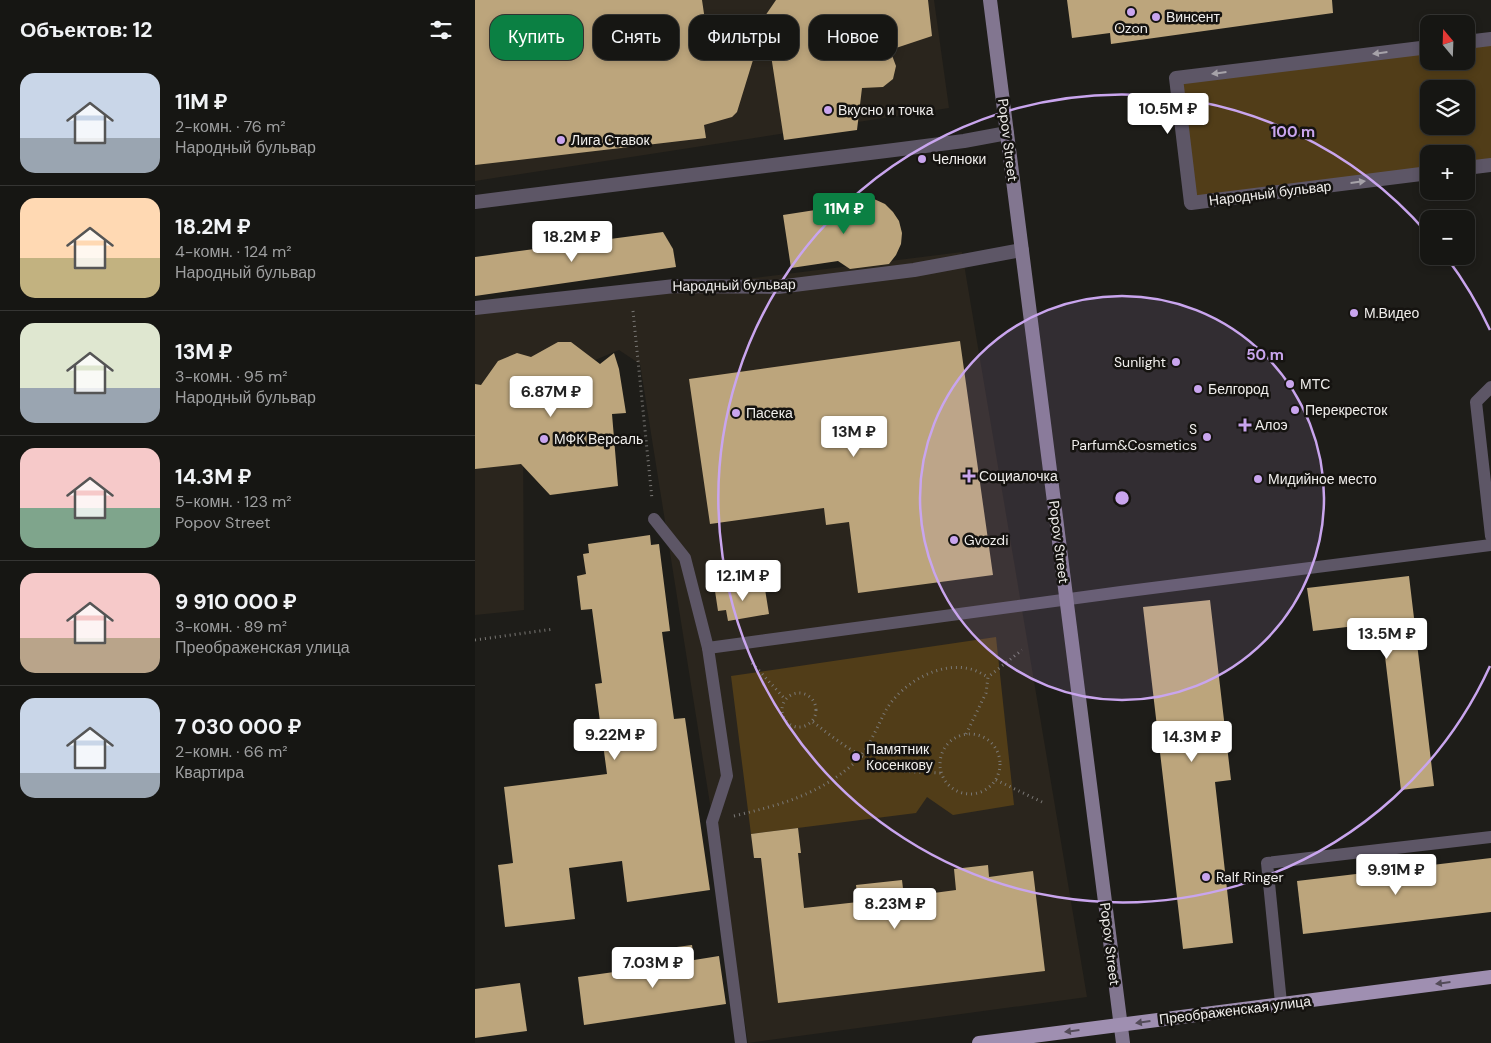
<!DOCTYPE html>
<html lang="ru">
<meta charset="utf-8">
<style>
:root{--surface:#161613;--page:#232321;--text:#f1f3f6;--muted:#9e9fa0;--line:#353533;--accent:#0b8043}
body{margin:0;font-family:"DM Sans",sans-serif;background:var(--page);color:var(--text);height:100vh;display:flex;flex-direction:column;font-size:19px;white-space:nowrap}
*{box-sizing:border-box;margin:0}
p{font-size:16px;color:var(--muted)}
.icon{flex:none;width:28px;height:28px;fill:none;stroke:currentColor;stroke-width:2;stroke-linecap:round;stroke-linejoin:round}
.map{position:relative;flex:1;overflow:hidden}
.side{display:flex;flex-direction:column;background:var(--surface);width:475px}
.side>*{flex:none}
.top-card{position:absolute;left:15px;top:15px;width:475px;height:45px;display:flex;gap:10px}
.needle{width:32px;rotate:341deg}
.tools{position:absolute;left:945px;top:15px;display:grid;gap:10px}
.tools a{display:grid;place-items:center;width:55px;height:55px;border-radius:10px;background:var(--surface);box-shadow:0 2px 8px #0003,0 0 0 1px var(--line);font-size:25px}
.price{position:absolute;translate:-50% -42px;padding:0 11px;border-radius:5px;background:#fff;color:#222;font-size:16px;line-height:32px;filter:drop-shadow(0 1px 2px #0008)}
.price::after{content:'';position:absolute;left:50%;top:30px;width:15px;height:11px;margin-left:-8px;background:inherit;clip-path:polygon(0 0,100% 0,50% 100%)}
.price.active{background:var(--accent);color:#fff}
ul{padding:0;list-style:none}
li{display:flex;align-items:center;gap:15px;height:125px;padding:0 20px}
li+li{border-top:1px solid var(--line)}
li span{display:grid;place-items:center;flex:none;width:140px;height:100px;border-radius:15px;color:#555}
li>.icon{margin-inline-start:auto}
span .icon{width:60px;height:60px;fill:#fffc;stroke-width:1}
li b{font-size:21px}
h2{display:flex;justify-content:space-between;align-items:center;height:60px;padding:0 20px;font-size:21px}
.chip{padding:0 18px;border-radius:15px;background:var(--surface);box-shadow:0 2px 8px #0003,0 0 0 1px var(--line);font-size:18px;line-height:45px}
.chip.active{background:var(--accent);color:#fff}
main{display:flex;flex:1;min-height:0}
.map>svg:first-child{display:block}
.built{fill:#2a251d}
.green{fill:#513d18;fill-rule:evenodd}
.building{fill:#bca57c}
.lines{fill:none;stroke-linecap:round;stroke-linejoin:round}
.path{stroke:#7a7875;stroke-width:3;stroke-dasharray:1 4;stroke-linecap:butt}
.service{stroke:#5d5666;stroke-width:12}
.pedestrian{stroke:#5d5666;stroke-width:14}
.minor{stroke:#5d5666;stroke-width:14}
.secondary{stroke:#827690;stroke-width:14}
.primary{stroke:#9f8fb1;stroke-width:14}
.oneway{fill:#a6a2a9}
.oneway2{fill:#534b58}
.ring{fill:none;stroke:#c9a5ee;stroke-width:2.5}
.poi-dot{fill:#c9a5ee;stroke:#151310;stroke-width:2}
.labels{text-anchor:middle;dominant-baseline:central;stroke-width:5;stroke-linejoin:round;paint-order:stroke}
.poi-label{font-size:14px;fill:#f0eeec;stroke:#151310;text-anchor:start}
.street-label{font-size:14px;fill:#f0eeec;stroke:#151310}
.centre{fill:#c9a5ee;stroke:#151310;stroke-width:2.5}
.ring-label{font-size:15px;text-anchor:middle;font-weight:bold;fill:#c9a5ee;stroke:#151310;stroke-width:5;stroke-linejoin:round;paint-order:stroke}
</style>
<main>
<section class="side">
<h2>Объектов: 12<svg class="icon" aria-label="filters" viewBox="0 0 24 24"><path d="M4 7h16M4 17h16"/><circle cx="9" cy="7" r="2"/><circle cx="15" cy="17" r="2"/></svg></h2>
<ul>
<li><span style="background:linear-gradient(#c9d6e8 65%,#9aa5b1 0)"><svg class="icon" aria-label="home" viewBox="0 0 24 24"><path d="M3 11l9-7 9 7M6 9v11h12V9"/></svg></span><div><b>11M ₽</b><p>2-комн. · 76 m²</p><p>Народный бульвар</p></div></li>
<li><span style="background:linear-gradient(#ffd9b3 60%,#c2b280 0)"><svg class="icon" aria-label="home" viewBox="0 0 24 24"><path d="M3 11l9-7 9 7M6 9v11h12V9"/></svg></span><div><b>18.2M ₽</b><p>4-комн. · 124 m²</p><p>Народный бульвар</p></div></li>
<li><span style="background:linear-gradient(#dfe7d0 65%,#9aa5b1 0)"><svg class="icon" aria-label="home" viewBox="0 0 24 24"><path d="M3 11l9-7 9 7M6 9v11h12V9"/></svg></span><div><b>13M ₽</b><p>3-комн. · 95 m²</p><p>Народный бульвар</p></div></li>
<li><span style="background:linear-gradient(#f6c9c9 60%,#7fa58c 0)"><svg class="icon" aria-label="home" viewBox="0 0 24 24"><path d="M3 11l9-7 9 7M6 9v11h12V9"/></svg></span><div><b>14.3M ₽</b><p>5-комн. · 123 m²</p><p>Popov Street</p></div></li>
<li><span style="background:linear-gradient(#f6c9c9 65%,#b9a48a 0)"><svg class="icon" aria-label="home" viewBox="0 0 24 24"><path d="M3 11l9-7 9 7M6 9v11h12V9"/></svg></span><div><b>9 910 000 ₽</b><p>3-комн. · 89 m²</p><p>Преображенская улица</p></div></li>
<li><span style="background:linear-gradient(#c9d6e8 75%,#9aa5b1 0)"><svg class="icon" aria-label="home" viewBox="0 0 24 24"><path d="M3 11l9-7 9 7M6 9v11h12V9"/></svg></span><div><b>7 030 000 ₽</b><p>2-комн. · 66 m²</p><p>Квартира</p></div></li>
</ul>
</section>
<div class="map">
<svg width="1016" height="1043" viewBox="0 0 1016 1043">
<rect width="100%" height="100%" fill="#1e1d19"/>
<!-- built -->
<g class="built">
<path d="M0,0h459l15,108 -474,73z"/>
<path d="M487,252l125,745 -339,46 -108,-679 -21,-14 -74,31 -22,53 1,176 -49,5v-302z"/>
</g>
<!-- green -->
<g class="green">
<path d="M1016,41v122l-25,3v-12h-37v17l-236,30 -15,-122 251,-31v13h37v-17zM954,89h37v37h-37z"/>
<path d="M521,637l18,168 -61,10 -26,-18 -11,16 -165,21 -20,-158z"/>
</g>
<!-- building -->
<g class="building">
<path d="M0,0h227l6,41 53,-7 -24,78 -5,5 -28,8 2,13 -231,27z"/>
<path d="M301,0h152l4,36 -42,14 6,16 -3,13 -10,8 -21,1 -5,42 -73,10 -19,-124z"/>
<path d="M592,0h265l1,13 -222,31 -1,-11 -38,5z"/>
<path d="M387,198l12,1 11,5 8,8 6,9 3,12 -1,11 -5,11 -7,9 -39,5 -12,-8 -47,7 -8,-53 58,-9 10,-5z"/>
<path d="M188,232l10,17 3,18 -201,29v-39z"/>
<path d="M485,341l33,234 -135,18 -9,-71 -23,3 -2,-17 -114,16 -21,-145z"/>
<path d="M83,342h13l29,22 14,-11 5,16 7,44 -14,1 6,72 -68,9 -29,-31 -46,5v-85l6,1 17,-24 19,-8 14,4z"/>
<path d="M175,535l1,10 8,-1 11,87 -8,1 12,87 11,-1 25,172 -83,12 -5,-41 -53,7 6,51 -70,8 -7,-62 15,-2 -9,-76 103,-13 -12,-90 7,-1 -10,-74 -11,1 -4,-34 9,-2 -3,-20 6,-1 -1,-9z"/>
<path d="M934,576l25,210 -33,4 -20,-167 -68,8 -6,-43z"/>
<path d="M289,583l5,31 -41,7 -2,-11 -8,1 -3,-20z"/>
<path d="M735,600l21,180 -16,2 18,161 -50,6 -40,-342z"/>
<path d="M323,828l3,25h-3l6,55 54,-6 -2,-17 46,-5 2,17 52,-7 -2,-21 34,-4 1,12 44,-6 12,100 -267,32 -17,-145h-7l-3,-24z"/>
<path d="M1016,858v54l-188,22 -6,-53z"/>
<path d="M217,945l2,15 25,-4 7,48 -142,21 -6,-48 94,-13 -3,-16z"/>
<path d="M45,983l7,48 -52,7v-49z"/>
</g>
<g class="lines">
<!-- path -->
<g class="path">
<path d="M158,311l19,188"/>
<path d="M0,640l79,-11"/>
<path d="M277,663l33,36"/>
<circle cx="324" cy="710" r="17"/>
<path d="M338,722c22,17 46,36 73,45 16,6 38,5 55,6"/>
<path d="M491,734l20,-41 2,-16 34,-27"/>
<circle cx="495" cy="764" r="30"/>
<path d="M521,780l46,22"/>
<path d="M259,816c45,-11 82,-20 118,-51 16,-14 24,-36 34,-55 15,-26 53,-49 84,-41 6,1 12,5 18,8"/>
</g>
<!-- service -->
<g class="service">
<path d="M1016,387l-15,15 15,134"/>
<path d="M179,519l31,39 23,90"/>
<path d="M806,1003l-14,-140 224,-26"/>
<path d="M266,1043l-29,-221 15,-46 -19,-128 413,-56 370,-47"/>
</g>
<!-- pedestrian -->
<g class="pedestrian">
<path d="M0,202l419,-52 70,-9 43,-8"/>
<path d="M0,308l200,-22 103,1 136,-17 108,-20"/>
</g>
<!-- minor -->
<g class="minor">
<path d="M991,42l25,-3"/>
<path d="M954,47l-253,31 15,125 238,-30"/>
<path d="M991,168l25,-3"/>
</g>
<!-- secondary -->
<path class="secondary" d="M515,0l133,1043"/>
<!-- primary -->
<path class="primary" d="M504,1043l512,-66"/>
</g>
<!-- one-way arrows -->
<defs><path id="oneway-solid" d="M-6-.8H1V-3.2L6.5 0L1 3.2V.8H-6Z" transform="scale(1.25)"/></defs>
<g class="oneway">
<use href="#oneway-solid" transform="translate(905 53) rotate(173)"/>
<use href="#oneway-solid" transform="translate(744 73) rotate(173)"/>
<use href="#oneway-solid" transform="translate(883 182) rotate(-7)"/>
</g>
<g class="oneway2">
<use href="#oneway-solid" transform="translate(968 983) rotate(173)"/>
<use href="#oneway-solid" transform="translate(668 1022) rotate(172)"/>
<use href="#oneway-solid" transform="translate(597 1031) rotate(173)"/>
</g>
<!-- distance rings -->
<circle cx="647" cy="498" r="202" fill="#c9a5ee" fill-opacity=".12"/>
<g class="ring">
<circle cx="647" cy="498" r="202"/>
<path d="M1015 666A404 404 0 1 1 952 233M972 258A404 404 0 0 1 1015 330"/>
</g>
<!-- markers -->
<g class="poi-dot">
<circle cx="656" cy="12" r="5"/>
<circle cx="681" cy="17" r="5"/>
<circle cx="353" cy="110" r="5"/>
<circle cx="86" cy="140" r="5"/>
<circle cx="447" cy="159" r="5"/>
<circle cx="879" cy="313" r="5"/>
<circle cx="701" cy="362" r="5"/>
<circle cx="815" cy="384" r="5"/>
<circle cx="723" cy="389" r="5"/>
<circle cx="820" cy="410" r="5"/>
<circle cx="261" cy="413" r="5"/>
<path d="M767.5 417.5h5v5h5v5h-5v5h-5v-5h-5v-5h5z"/>
<circle cx="732" cy="437" r="5"/>
<circle cx="69" cy="439" r="5"/>
<path d="M491.5 468.5h5v5h5v5h-5v5h-5v-5h-5v-5h5z"/>
<circle cx="783" cy="479" r="5"/>
<circle cx="479" cy="540" r="5"/>
<circle cx="381" cy="757" r="5"/>
<circle cx="731" cy="877" r="5"/>
</g>
<g class="labels">
<!-- poi labels -->
<g class="poi-label">
<text x="691" y="17">Винсент</text>
<text x="656" y="28" text-anchor="middle">Ozon</text>
<text x="363" y="110">Вкусно и точка</text>
<text x="96" y="140">Лига Ставок</text>
<text x="457" y="159">Челноки</text>
<text x="889" y="313">М.Видео</text>
<text x="691" y="362" text-anchor="end">Sunlight</text>
<text x="825" y="384">МТС</text>
<text x="733" y="389">Белгород</text>
<text x="830" y="410">Перекресток</text>
<text x="271" y="413">Пасека</text>
<text x="780" y="425">Алоэ</text>
<text x="722" y="429" text-anchor="end">S<tspan x="722" dy="16">Parfum&amp;Cosmetics</tspan></text>
<text x="79" y="439">МФК Версаль</text>
<text x="504" y="476">Социалочка</text>
<text x="793" y="479">Мидийное место</text>
<text x="489" y="540">Gvozdi</text>
<text x="391" y="749">Памятник<tspan x="391" dy="16">Косенкову</tspan></text>
<text x="741" y="877">Ralf Ringer</text>
</g>
<!-- street labels -->
<g class="street-label">
<text transform="translate(533 140) rotate(83)">Popov Street</text>
<text transform="translate(795 193) rotate(-7)">Народный бульвар</text>
<text transform="translate(259 285) rotate(-1)">Народный бульвар</text>
<text transform="translate(584 542) rotate(83)">Popov Street</text>
<text transform="translate(635 944) rotate(83)">Popov Street</text>
<text transform="translate(760 1010) rotate(-7)">Преображенская улица</text>
</g>
</g>
<circle cx="647" cy="498" r="8" class="centre"/>
<g class="ring-label">
<text x="818" y="137">100 m</text>
<text x="790" y="360">50 m</text>
</g>
</svg>
<div class="tools">
<a><svg class="needle" viewBox="-14 -14 28 28"><path d="M0-13l5 13h-10z" fill="#e53935"/><path d="M0 13l5-13h-10z" fill="#9e9fa0"/></svg></a>
<a><svg class="icon" aria-label="layers" viewBox="0 0 24 24"><path d="M12 4l9 5-9 5-9-5zM3 14l9 5 9-5"/></svg></a>
<a>+</a>
<a>−</a>
</div>
<b class="price" style="left:693px;top:135px">10.5M ₽</b>
<b class="price active" style="left:369px;top:235px">11M ₽</b>
<b class="price" style="left:97px;top:263px">18.2M ₽</b>
<b class="price" style="left:76px;top:418px">6.87M ₽</b>
<b class="price" style="left:379px;top:458px">13M ₽</b>
<b class="price" style="left:268px;top:602px">12.1M ₽</b>
<b class="price" style="left:912px;top:660px">13.5M ₽</b>
<b class="price" style="left:140px;top:761px">9.22M ₽</b>
<b class="price" style="left:717px;top:763px">14.3M ₽</b>
<b class="price" style="left:921px;top:896px">9.91M ₽</b>
<b class="price" style="left:420px;top:930px">8.23M ₽</b>
<b class="price" style="left:178px;top:989px">7.03M ₽</b>
<div class="top-card">
<a class="chip active">Купить</a>
<a class="chip">Снять</a>
<a class="chip">Фильтры</a>
<a class="chip">Новое</a>
</div>
</div>
</main>
